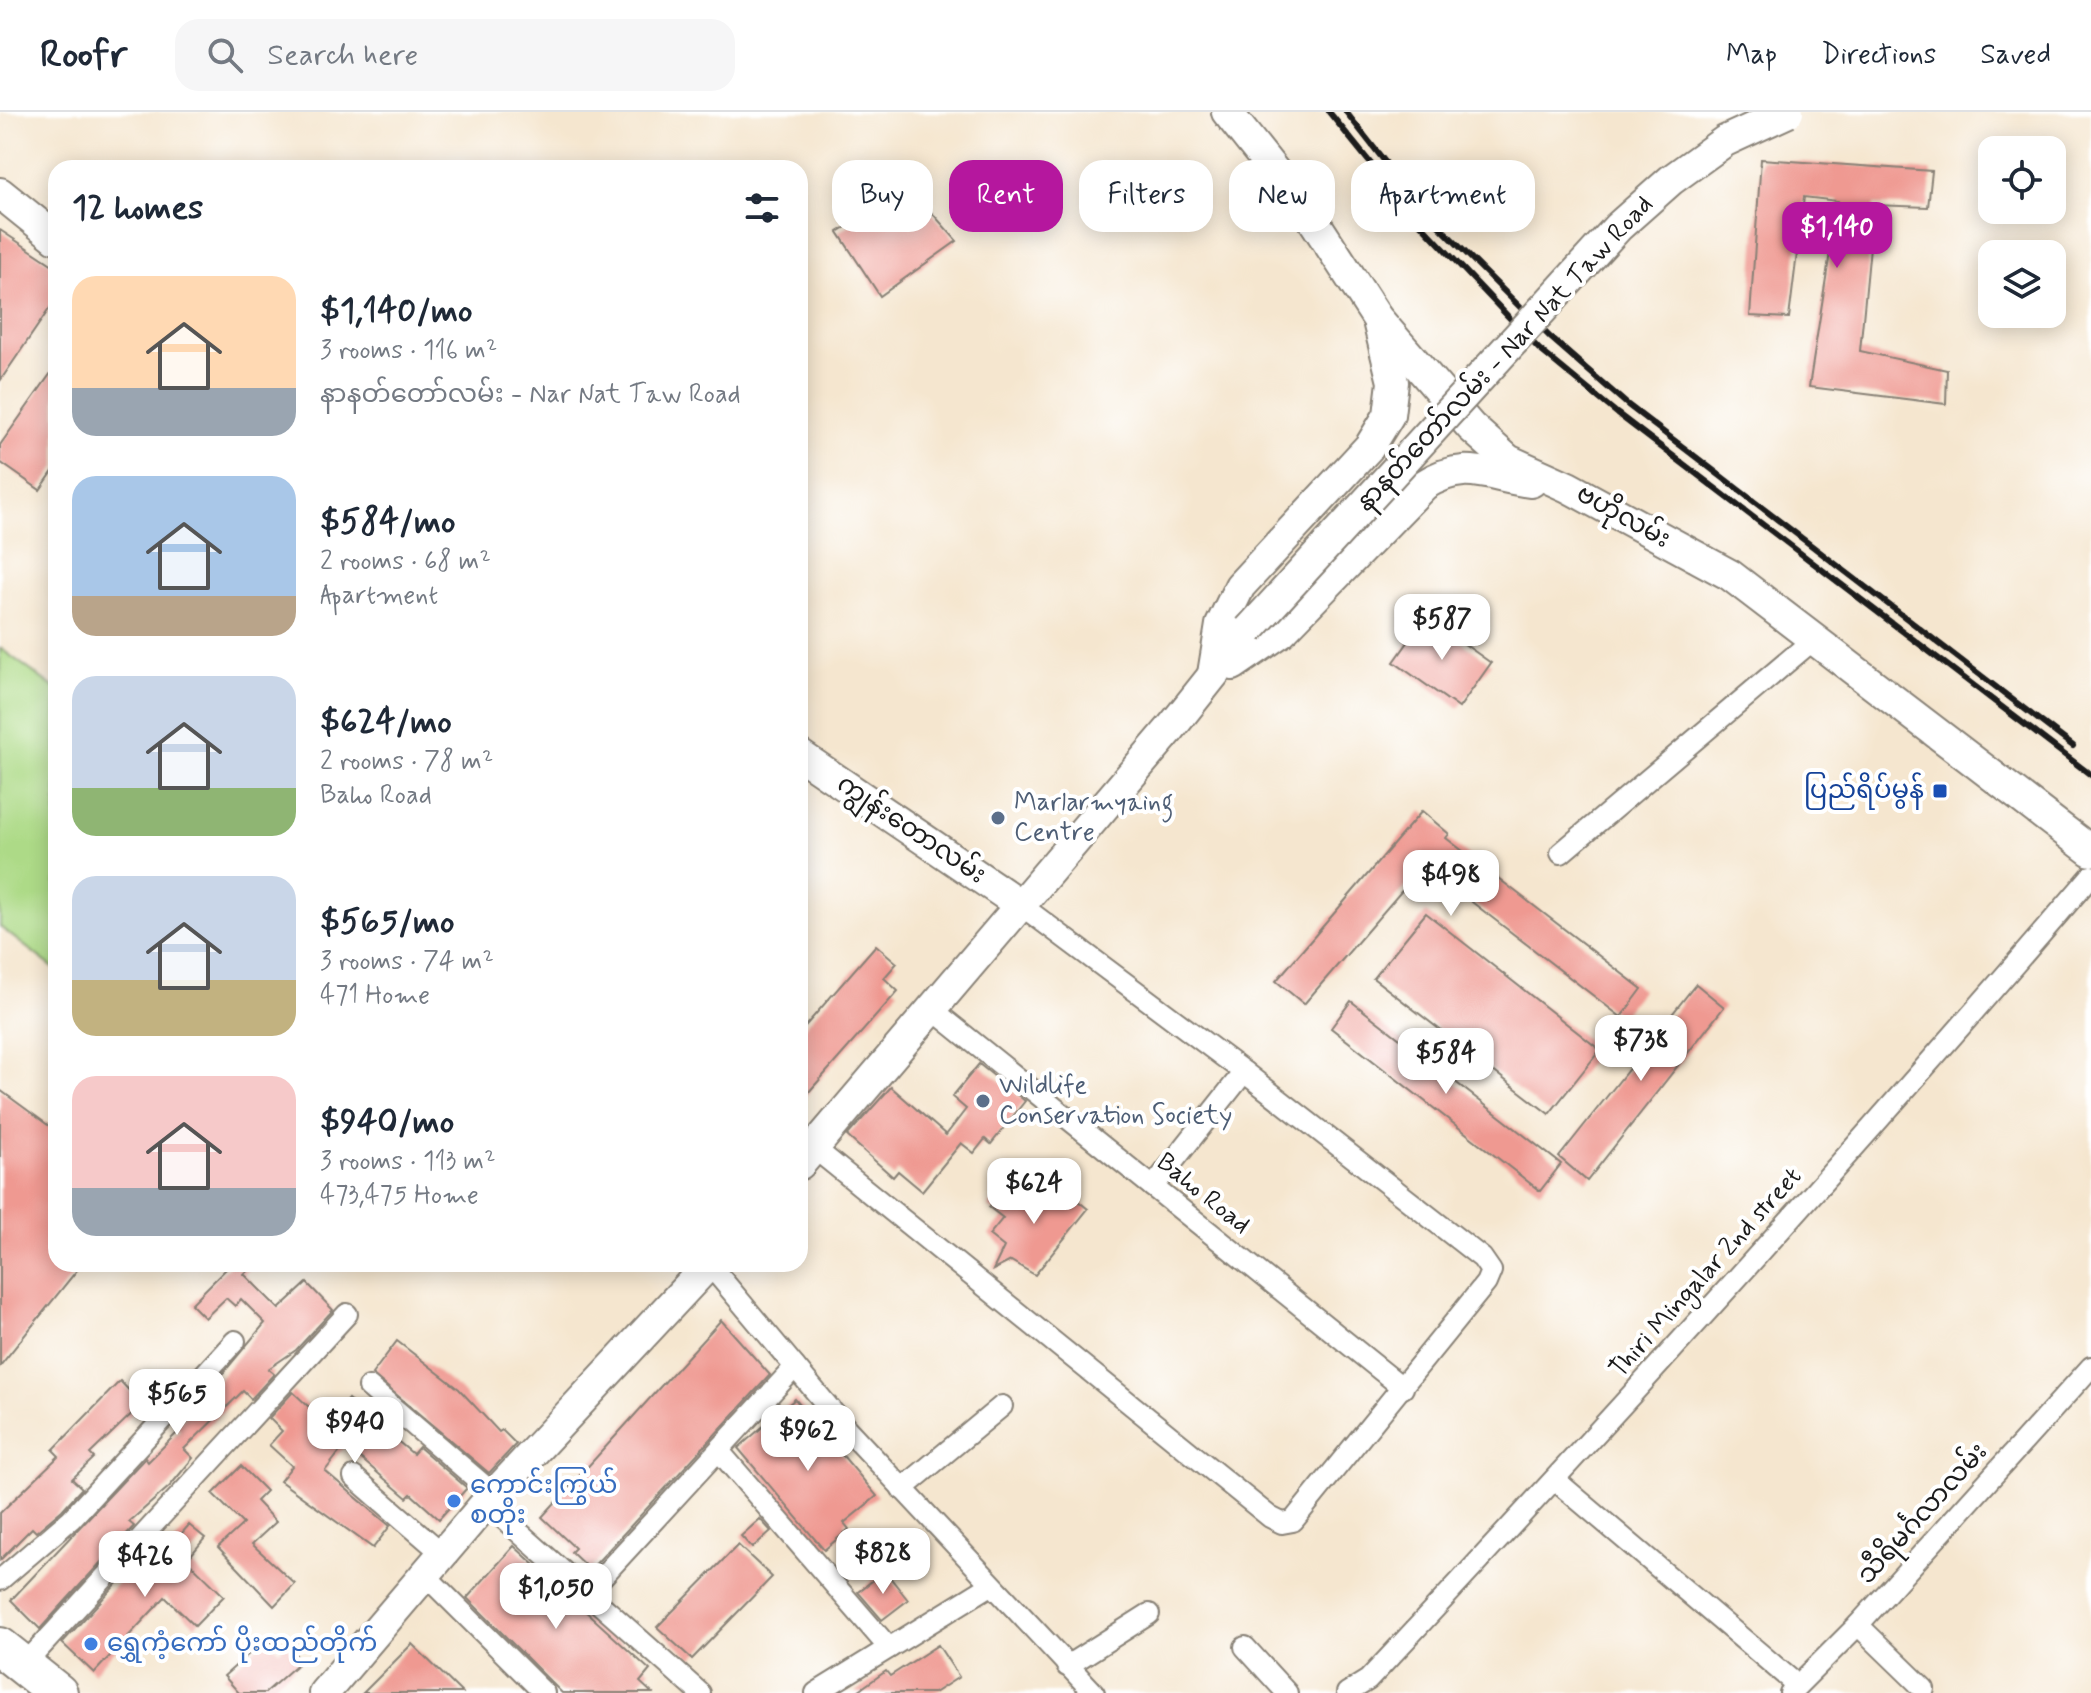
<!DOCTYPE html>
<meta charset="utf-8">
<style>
:root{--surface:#fff;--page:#f6f6f7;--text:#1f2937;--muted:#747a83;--line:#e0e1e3;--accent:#b5179e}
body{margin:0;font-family:Mynerve,"Noto Sans Myanmar",sans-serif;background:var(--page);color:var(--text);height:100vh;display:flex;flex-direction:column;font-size:30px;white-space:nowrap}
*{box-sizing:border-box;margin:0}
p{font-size:26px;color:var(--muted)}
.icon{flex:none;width:44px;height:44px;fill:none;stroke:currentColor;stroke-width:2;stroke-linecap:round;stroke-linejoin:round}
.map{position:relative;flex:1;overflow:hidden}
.side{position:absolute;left:48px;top:48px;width:760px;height:1112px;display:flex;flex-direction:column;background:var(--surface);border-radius:24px;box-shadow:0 4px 20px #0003}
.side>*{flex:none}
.banner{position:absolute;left:832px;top:48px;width:760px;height:72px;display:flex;gap:16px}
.buttons{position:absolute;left:1978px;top:24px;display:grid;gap:16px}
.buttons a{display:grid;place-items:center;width:88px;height:88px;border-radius:16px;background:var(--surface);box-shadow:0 4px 20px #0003;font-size:40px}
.price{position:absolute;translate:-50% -68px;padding:0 18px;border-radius:16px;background:#fff;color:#222;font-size:26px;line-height:52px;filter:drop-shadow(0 2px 4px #0008)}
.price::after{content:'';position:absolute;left:50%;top:48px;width:24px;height:18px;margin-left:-12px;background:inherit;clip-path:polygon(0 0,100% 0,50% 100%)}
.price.active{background:var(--accent);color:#fff}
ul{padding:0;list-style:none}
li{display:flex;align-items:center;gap:24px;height:200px;padding:0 24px}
li span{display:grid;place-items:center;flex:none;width:224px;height:160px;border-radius:24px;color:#555}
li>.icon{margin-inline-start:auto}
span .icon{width:96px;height:96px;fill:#fffc;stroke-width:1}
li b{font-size:34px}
h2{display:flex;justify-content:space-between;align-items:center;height:96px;padding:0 24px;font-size:34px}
.tag{padding:0 28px;border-radius:24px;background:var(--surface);box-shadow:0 4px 20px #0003;font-size:28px;line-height:72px}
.tag.active{background:var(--accent);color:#fff}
header{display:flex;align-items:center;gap:48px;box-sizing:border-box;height:112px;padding:0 40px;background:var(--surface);border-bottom:2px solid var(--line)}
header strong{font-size:38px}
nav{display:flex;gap:44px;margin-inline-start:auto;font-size:28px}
.search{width:560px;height:72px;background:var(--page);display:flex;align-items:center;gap:20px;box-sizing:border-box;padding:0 28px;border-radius:24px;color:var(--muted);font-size:30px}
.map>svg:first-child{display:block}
.green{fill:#adda87;stroke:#647b52;stroke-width:2}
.building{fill:#ef9991}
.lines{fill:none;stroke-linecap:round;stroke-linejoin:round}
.street-casing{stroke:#888176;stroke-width:24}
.secondary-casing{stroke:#888176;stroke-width:34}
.highway-casing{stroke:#888176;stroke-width:42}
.street{stroke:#fff;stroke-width:20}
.secondary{stroke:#fff;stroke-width:30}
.highway{stroke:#fff;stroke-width:38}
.rail{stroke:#1c1c1c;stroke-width:6}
.secondary-bridge-casing{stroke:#888176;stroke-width:34;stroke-linecap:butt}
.secondary-bridge{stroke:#fff;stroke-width:30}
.transit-dot{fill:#1a4fb4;stroke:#fff;stroke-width:3}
.service-dot{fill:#5c6f8a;stroke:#fff;stroke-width:3}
.shop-dot{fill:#3f7fe0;stroke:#fff;stroke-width:3}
.labels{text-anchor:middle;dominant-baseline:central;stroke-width:8;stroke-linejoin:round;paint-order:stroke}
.street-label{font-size:26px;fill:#1c1c1c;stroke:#fff}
.transit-label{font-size:26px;fill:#164399;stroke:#fff;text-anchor:end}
.service-label{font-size:26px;fill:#4e5e75;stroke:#fff;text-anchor:start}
.shop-label{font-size:26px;fill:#366cbe;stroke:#fff;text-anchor:start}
</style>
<header>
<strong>Roofr</strong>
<div class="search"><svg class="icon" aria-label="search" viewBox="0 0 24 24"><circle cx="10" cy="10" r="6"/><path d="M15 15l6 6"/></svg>Search here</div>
<nav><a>Map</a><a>Directions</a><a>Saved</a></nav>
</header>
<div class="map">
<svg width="2091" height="1581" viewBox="0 0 2091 1581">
<rect width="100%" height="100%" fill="#fff"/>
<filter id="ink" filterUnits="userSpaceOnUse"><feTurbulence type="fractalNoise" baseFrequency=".0125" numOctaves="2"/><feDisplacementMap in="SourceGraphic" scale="16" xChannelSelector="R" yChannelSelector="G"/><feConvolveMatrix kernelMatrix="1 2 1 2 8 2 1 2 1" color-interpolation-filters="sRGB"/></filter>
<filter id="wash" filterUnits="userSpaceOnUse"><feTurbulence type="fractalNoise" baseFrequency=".006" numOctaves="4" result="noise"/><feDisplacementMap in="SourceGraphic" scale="32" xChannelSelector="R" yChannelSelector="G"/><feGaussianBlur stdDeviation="1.8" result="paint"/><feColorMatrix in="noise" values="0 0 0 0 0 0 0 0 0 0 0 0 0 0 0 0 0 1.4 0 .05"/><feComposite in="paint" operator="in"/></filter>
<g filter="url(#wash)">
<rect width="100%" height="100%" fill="#f5e6cf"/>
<!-- green -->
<path class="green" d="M0,536l56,41v281l-56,-43z"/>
<g id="blocks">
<!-- building -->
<g class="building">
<path d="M1761,47l171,12 -4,36 -54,-2 -14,146 87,19 -1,34 -137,-17 29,-186 -34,-4 -15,121 -39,-2z"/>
<path d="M910,76l47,53 -77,55 -42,-64z"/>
<path d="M0,118l56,37v32l-56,82z"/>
<path d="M56,254v101l-16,23 -40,-28v-17z"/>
<path d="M1426,505l65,46 -32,45 -65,-46z"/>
<path d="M1422,699l27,23 -3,4 196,151 -21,28 -197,-152 -120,139 -28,-23z"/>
<path d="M1426,801l174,137 -51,64 -176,-136z"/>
<path d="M876,833l21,18 -13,15 14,13 -98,111v-70z"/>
<path d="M1696,872l28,23 -137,174 -28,-24z"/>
<path d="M1351,889l210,163 -21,27 -209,-163z"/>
<path d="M979,952l46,37 -34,43 -6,-5 -11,14 -13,-10 -39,48 -24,-20 -5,6 -46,-41 44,-49 55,48 20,-26 -14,-12z"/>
<path d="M0,978l56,41v133h26l-82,102z"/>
<path d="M1030,1072l18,15 11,-13 29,23 -53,66 -24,-14 -18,9 11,-23 -15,-12 14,-17 -14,-11 13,-16 13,10z"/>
<path d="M231,1152h24l-11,10 35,35 28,-26 26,27 -37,40 -28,19 6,5 -23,25 -8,-8 -59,58 9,9 -23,28 -41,36 5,4 -94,103 -29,-29 134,-142 3,4 32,-32 -4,-5 24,-24 65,-78 -24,-24 -6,7 -9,-8 -21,20 -14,-14z"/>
<path d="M721,1208l49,55 -180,195 -19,-18 4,-4 -33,-31z"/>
<path d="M397,1229l62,48 40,43 3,-2 14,14 -27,29 -117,-99z"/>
<path d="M120,1269l22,23 -52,50 4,4 -22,21 10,9 -20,22 -26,22 -4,-4 -32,32v-47l59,-57 -6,-6z"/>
<path d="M293,1280l34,32 21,-25 65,55 6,-7 48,41 -28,31 -28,-25 -4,4 -62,-53 -20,26 65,55 -17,22 -93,-67 12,-15 -23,-21 13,-14 -13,-13z"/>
<path d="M795,1287l82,97 -33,27 5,6 -25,21 -86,-102z"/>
<path d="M241,1354l25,25 -10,10 20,21 -24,22 43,40 -21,22 -56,-59 25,-23 -30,-30z"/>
<path d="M760,1407l11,12 -19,17 -11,-12z"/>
<path d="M189,1413l16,13 -18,22 37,36 -29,30 -30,-29 -71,76 -32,-30 93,-101 12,8z"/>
<path d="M738,1433l34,32 -80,82 -35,-32z"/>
<path d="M514,1434l136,124 -10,12 12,11h-90l-95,-95z"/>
<path d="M885,1459l23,29 -26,20 -24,-28z"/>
<path d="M267,1526l12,12 7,-6 15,17 -36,32h-26l-15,-17z"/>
<path d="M412,1532l50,49h-99z"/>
<path d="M938,1533l21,32 -25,16h-79l31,-22 4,5z"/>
</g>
</g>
</g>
<g filter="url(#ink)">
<use href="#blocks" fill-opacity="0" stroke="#888176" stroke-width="2"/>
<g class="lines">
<defs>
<g id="street">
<path d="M1561,741l252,-213"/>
<path d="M933,898l470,378"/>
<path d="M814,1036l456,369 12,6 11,-2 193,-238 5,-12 -9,-13 -238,-186 -222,-166"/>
<path d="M1153,1075l91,-115"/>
<path d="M709,1152l137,164 248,265"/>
<path d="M369,1275l125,107"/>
<path d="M719,1339l170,197"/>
<path d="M354,1365l89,77"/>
<path d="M1555,1368l242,205"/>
<path d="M902,1377l100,-83"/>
<path d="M486,1391l214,190"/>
<path d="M425,1463l119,118"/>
<path d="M0,1468l71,-61 164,-178"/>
<path d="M587,1481l208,-226"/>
<path d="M1858,1513l66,64"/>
<path d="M1245,1535l42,46"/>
<path d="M24,1553l323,-351"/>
<path d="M1067,1554l82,-52"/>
<path d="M816,1581l175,-108"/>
<path d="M1347,1581l21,-13c246,-263 488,-530 723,-804"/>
<path d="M1790,1581l68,-68 233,-258"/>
</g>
<g id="secondary">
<path d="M1227,0l87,109 63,97 94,109 37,33 60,27 162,88 361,276"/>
<path d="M0,81l56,45"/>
<path d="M1233,553l48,-33 143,-147c42,-27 63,-8 107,-3"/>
<path d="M1213,562l8,-49 19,-39 130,-140 19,-31 4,-33 -14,-57"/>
<path d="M800,643l222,151"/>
<path d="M800,1052l371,-436 78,-98"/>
<path d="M324,1581l162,-190 223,-239"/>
</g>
<path id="highway" d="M0,1535l58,46"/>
</defs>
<!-- street casing -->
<use href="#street" class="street-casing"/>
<!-- secondary casing -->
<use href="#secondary" class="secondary-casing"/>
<!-- highway casing -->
<use href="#highway" class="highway-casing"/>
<!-- street -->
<use href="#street" class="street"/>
<!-- secondary -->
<use href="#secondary" class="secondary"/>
<!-- highway -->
<use href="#highway" class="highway"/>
<!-- rail -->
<g class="rail">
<path d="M1329,0l85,105 125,132 79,65 473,361"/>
<path d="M1346,0l76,97 128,128 78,68 445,341"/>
</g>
<defs>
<path id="secondary-bridge" d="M1249,518l369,-403 53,-47 54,-39 63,-29"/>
</defs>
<!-- secondary-bridge casing -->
<use href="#secondary-bridge" class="secondary-bridge-casing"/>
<!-- secondary-bridge -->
<use href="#secondary-bridge" class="secondary-bridge"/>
</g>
</g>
<!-- markers -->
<rect class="transit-dot" x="1932" y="671" width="16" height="16" rx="4"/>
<g class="service-dot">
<circle cx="998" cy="706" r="8"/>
<circle cx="983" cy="989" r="8"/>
</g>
<g class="shop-dot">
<circle cx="454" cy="1389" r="8"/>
<circle cx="91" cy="1532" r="8"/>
</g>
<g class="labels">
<!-- street labels -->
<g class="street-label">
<text transform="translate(1505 242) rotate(-47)">နာနတ်တော်လမ်း - Nar Nat Taw Road</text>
<text transform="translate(1623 405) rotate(29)">ဗဟိုလမ်း</text>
<text transform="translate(911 718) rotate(34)">ကျွန်းတောလမ်း</text>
<text transform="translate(1203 1082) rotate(39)">Baho Road</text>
<text transform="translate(1706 1161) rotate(-48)">Thiri Mingalar 2nd street</text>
<text transform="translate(1923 1402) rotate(-48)">သီရိမင်္ဂလာလမ်း</text>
</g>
<!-- transit labels -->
<g class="transit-label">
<text x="1924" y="679">ပြည်ရိပ်မွန်</text>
</g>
<!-- service labels -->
<g class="service-label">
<text x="1014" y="691">Marlarmyaing<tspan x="1014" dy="30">Centre</tspan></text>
<text x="999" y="974">Wildlife<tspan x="999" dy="30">Conservation Society</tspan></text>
</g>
<!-- shop labels -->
<g class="shop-label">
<text x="470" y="1374">ကောင်းကြွယ်<tspan x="470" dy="30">စတိုး</tspan></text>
<text x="107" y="1532">ရွှေကံ့ကော် ပိုးထည်တိုက်</text>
</g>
</g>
</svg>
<div class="buttons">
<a><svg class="icon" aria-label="locate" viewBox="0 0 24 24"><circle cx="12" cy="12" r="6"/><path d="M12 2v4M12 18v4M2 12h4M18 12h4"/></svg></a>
<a><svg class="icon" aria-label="layers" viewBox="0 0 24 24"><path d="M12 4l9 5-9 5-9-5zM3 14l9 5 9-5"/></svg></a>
</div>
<b class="price active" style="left:1837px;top:158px">$1,140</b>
<b class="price" style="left:1442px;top:550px">$587</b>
<b class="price" style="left:1451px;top:806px">$498</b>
<b class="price" style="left:1641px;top:971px">$738</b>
<b class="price" style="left:1446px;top:984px">$584</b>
<b class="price" style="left:1034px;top:1114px">$624</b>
<b class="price" style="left:177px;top:1325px">$565</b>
<b class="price" style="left:355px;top:1353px">$940</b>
<b class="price" style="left:808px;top:1361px">$962</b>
<b class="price" style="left:883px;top:1484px">$828</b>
<b class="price" style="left:145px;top:1487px">$426</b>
<b class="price" style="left:556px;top:1519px">$1,050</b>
<div class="banner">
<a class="tag">Buy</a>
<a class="tag active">Rent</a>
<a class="tag">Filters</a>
<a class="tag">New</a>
<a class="tag">Apartment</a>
</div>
<section class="side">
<h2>12 homes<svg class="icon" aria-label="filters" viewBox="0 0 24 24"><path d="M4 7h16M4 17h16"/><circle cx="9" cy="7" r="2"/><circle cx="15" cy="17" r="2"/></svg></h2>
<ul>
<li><span style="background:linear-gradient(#ffd9b3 70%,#9aa5b1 0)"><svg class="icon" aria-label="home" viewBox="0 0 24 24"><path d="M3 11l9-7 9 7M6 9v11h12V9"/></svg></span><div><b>$1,140/mo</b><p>3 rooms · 116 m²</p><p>နာနတ်တော်လမ်း - Nar Nat Taw Road</p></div></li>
<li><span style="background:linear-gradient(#a9c7e8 75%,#b9a48a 0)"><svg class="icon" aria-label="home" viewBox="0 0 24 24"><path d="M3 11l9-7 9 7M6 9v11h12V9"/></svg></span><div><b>$584/mo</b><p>2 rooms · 68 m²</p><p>Apartment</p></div></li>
<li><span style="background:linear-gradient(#c9d6e8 70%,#8fb573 0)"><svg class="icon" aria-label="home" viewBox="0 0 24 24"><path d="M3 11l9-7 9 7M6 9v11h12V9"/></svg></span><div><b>$624/mo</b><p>2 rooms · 78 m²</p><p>Baho Road</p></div></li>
<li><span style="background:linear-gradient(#c9d6e8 65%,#c2b280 0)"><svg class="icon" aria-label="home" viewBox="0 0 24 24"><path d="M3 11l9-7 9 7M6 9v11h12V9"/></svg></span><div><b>$565/mo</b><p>3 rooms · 74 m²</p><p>471 Home</p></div></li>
<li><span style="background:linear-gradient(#f6c9c9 70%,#9aa5b1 0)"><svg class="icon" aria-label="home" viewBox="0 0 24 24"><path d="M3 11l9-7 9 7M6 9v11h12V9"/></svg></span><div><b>$940/mo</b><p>3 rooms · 113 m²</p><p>473,475 Home</p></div></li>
</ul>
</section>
</div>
